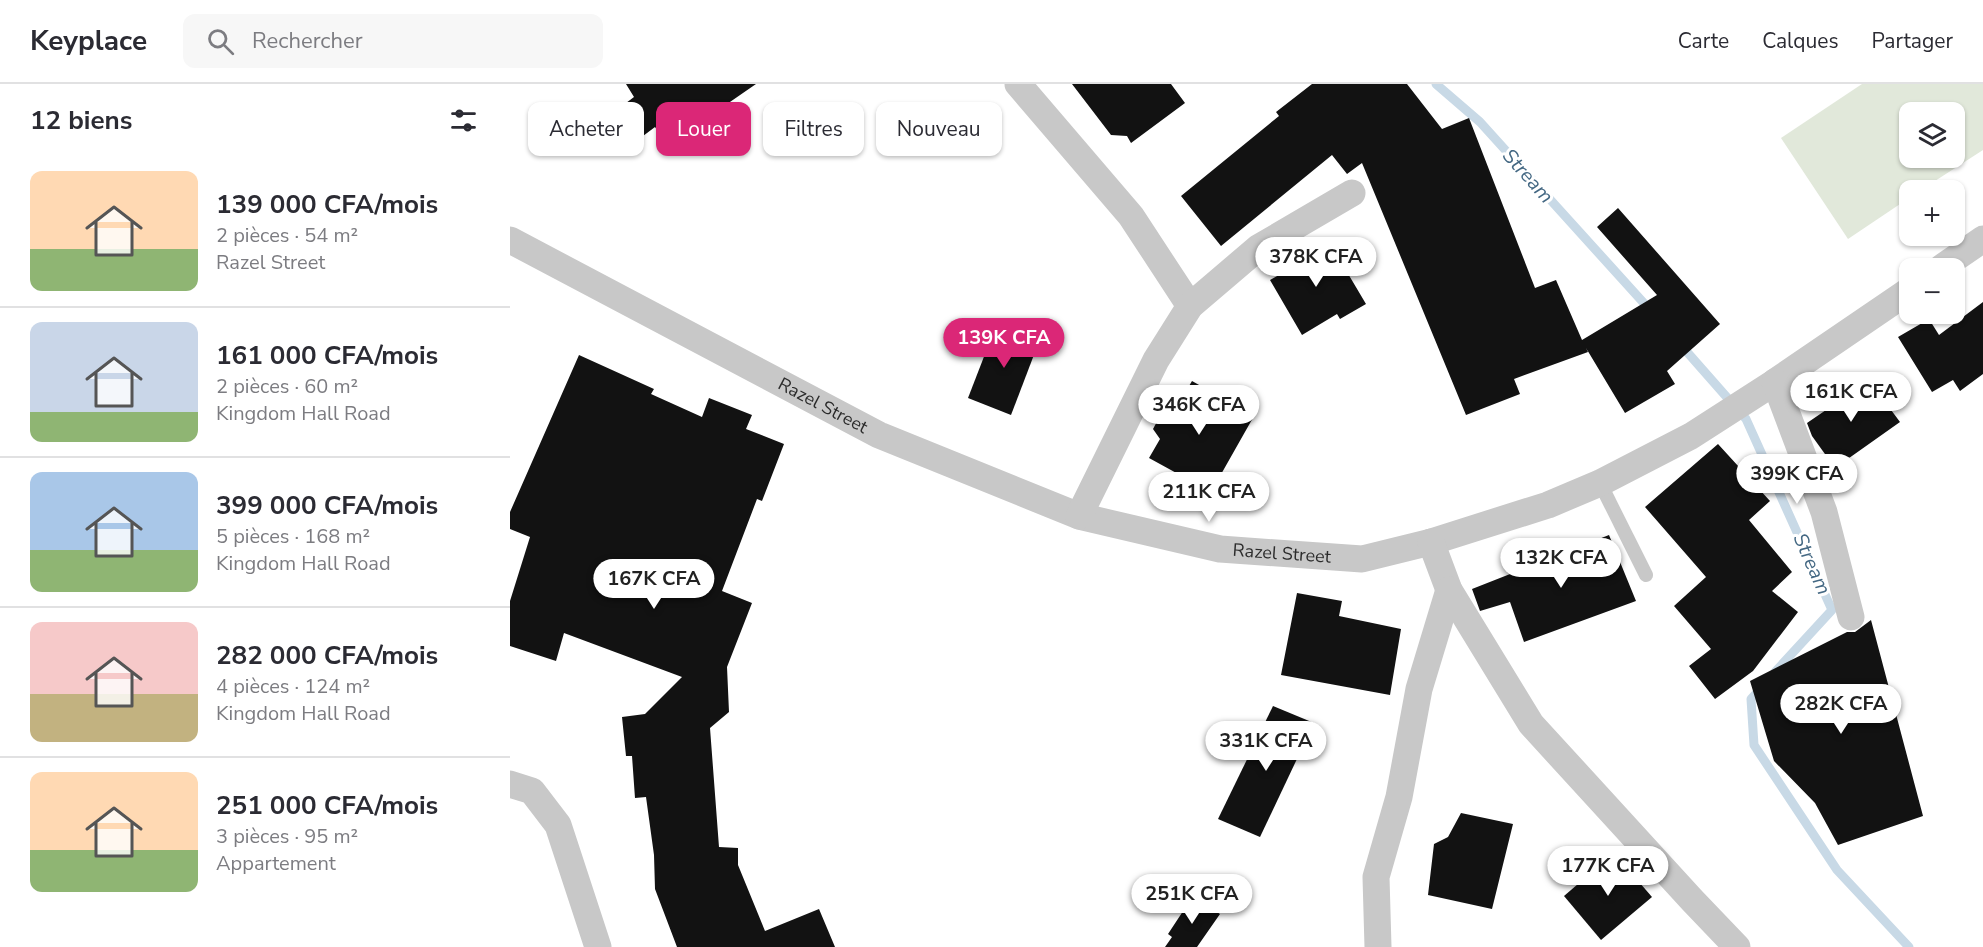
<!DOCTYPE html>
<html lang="fr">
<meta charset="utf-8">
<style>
:root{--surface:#fff;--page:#f7f7f7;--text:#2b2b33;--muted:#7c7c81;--line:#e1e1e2;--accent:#db2777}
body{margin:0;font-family:"Nunito Sans",sans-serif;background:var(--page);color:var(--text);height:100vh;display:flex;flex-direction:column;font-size:22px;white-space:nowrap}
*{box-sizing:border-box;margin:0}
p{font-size:20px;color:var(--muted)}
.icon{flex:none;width:33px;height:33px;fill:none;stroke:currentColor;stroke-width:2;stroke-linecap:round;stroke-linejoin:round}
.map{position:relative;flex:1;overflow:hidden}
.sheet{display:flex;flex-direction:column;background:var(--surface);width:510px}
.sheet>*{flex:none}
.guide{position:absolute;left:18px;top:18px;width:570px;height:54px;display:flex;gap:12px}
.fabs{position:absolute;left:1389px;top:18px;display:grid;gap:12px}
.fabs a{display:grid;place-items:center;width:66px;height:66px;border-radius:12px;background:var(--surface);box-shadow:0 2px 4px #0004;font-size:30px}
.price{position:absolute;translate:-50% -51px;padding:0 14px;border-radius:21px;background:#fff;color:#222;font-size:20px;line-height:39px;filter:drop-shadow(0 2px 3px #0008)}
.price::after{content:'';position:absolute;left:50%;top:36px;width:18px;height:14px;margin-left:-9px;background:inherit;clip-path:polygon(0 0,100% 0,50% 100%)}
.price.active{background:var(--accent);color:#fff}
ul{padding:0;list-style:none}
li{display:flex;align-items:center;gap:18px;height:150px;padding:0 30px}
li+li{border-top:2px solid var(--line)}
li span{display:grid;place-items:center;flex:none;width:168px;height:120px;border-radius:12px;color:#555}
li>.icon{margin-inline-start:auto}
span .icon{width:72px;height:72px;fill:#fffc;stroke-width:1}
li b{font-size:26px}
h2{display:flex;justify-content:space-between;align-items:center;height:72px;padding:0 30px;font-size:26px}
.tag{padding:0 21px;border-radius:12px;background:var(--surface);box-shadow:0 2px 4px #0004;font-size:21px;line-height:54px}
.tag.active{background:var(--accent);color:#fff}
header{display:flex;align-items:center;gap:36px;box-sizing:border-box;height:84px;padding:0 30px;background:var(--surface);border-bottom:2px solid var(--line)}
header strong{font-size:28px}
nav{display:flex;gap:33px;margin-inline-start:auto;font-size:21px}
.search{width:420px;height:54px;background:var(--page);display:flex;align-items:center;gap:15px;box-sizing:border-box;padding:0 21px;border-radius:12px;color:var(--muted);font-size:22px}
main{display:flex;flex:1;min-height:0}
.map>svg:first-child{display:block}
.green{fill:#e1e8da;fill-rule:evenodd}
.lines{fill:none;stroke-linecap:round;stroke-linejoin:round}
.stream{stroke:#c8d9e6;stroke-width:9}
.building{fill:#121212}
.service{stroke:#c8c8c8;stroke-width:14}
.minor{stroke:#c8c8c8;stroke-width:27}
.labels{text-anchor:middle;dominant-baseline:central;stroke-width:6;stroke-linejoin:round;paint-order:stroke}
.street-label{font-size:18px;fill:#2b2b2b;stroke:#fff}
.water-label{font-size:20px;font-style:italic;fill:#446883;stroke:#fff}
</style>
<header>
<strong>Keyplace</strong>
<div class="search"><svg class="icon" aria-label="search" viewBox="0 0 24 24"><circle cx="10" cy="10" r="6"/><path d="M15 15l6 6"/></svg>Rechercher</div>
<nav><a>Carte</a><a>Calques</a><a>Partager</a></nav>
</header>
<main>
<section class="sheet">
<h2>12 biens<svg class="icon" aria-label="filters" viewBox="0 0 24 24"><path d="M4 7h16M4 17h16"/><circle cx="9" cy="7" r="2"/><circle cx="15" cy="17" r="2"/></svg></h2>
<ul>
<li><span style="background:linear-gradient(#ffd9b3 65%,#8fb573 0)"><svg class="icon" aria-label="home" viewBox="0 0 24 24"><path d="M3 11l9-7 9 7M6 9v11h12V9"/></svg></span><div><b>139 000 CFA/mois</b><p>2 pièces · 54 m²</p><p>Razel Street</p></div></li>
<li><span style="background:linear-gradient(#c9d6e8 75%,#8fb573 0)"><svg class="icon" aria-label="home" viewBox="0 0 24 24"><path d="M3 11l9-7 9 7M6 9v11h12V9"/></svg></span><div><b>161 000 CFA/mois</b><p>2 pièces · 60 m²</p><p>Kingdom Hall Road</p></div></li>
<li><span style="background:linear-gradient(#a9c7e8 65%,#8fb573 0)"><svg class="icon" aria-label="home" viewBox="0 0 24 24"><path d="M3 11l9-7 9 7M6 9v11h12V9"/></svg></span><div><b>399 000 CFA/mois</b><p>5 pièces · 168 m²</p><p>Kingdom Hall Road</p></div></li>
<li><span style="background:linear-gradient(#f6c9c9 60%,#c2b280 0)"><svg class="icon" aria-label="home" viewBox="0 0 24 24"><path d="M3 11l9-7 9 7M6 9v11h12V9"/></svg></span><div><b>282 000 CFA/mois</b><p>4 pièces · 124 m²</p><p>Kingdom Hall Road</p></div></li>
<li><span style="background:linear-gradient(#ffd9b3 65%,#8fb573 0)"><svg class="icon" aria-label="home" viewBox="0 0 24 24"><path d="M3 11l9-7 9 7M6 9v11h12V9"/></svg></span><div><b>251 000 CFA/mois</b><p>3 pièces · 95 m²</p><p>Appartement</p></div></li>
</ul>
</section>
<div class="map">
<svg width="1473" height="863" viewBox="0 0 1473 863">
<rect width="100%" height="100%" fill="#fff"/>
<!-- green -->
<path class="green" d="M1352,0h121v66l-62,40h-11l-1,8 -61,41 -67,-101zM1400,28h44v46h-44z"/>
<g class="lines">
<!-- stream -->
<g class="stream">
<path d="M926,0l44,38 171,189"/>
<path d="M1170,260l66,75 86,191 -57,62"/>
<path d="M1252,603l-11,12 3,46 83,125 72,77"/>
</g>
</g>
<!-- building -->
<g class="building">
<path d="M116,0h130l-55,38 -8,-11 -33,23 -5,-7 -12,9 -21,-30 12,-9z"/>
<path d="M562,0h99l14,19 -54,40 -4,-7 -16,-1z"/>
<path d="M802,0h95l35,45 27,-11 66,170 21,-8 26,60 75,-45 -60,-68 21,-19 102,116 -53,47 8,13 -50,29 -39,-65 2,4 -74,27 6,15 -54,21 -104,-252 -15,11 -15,-19 -111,91 -40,-50 98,-80 -3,-4z"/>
<path d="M801,160l5,9 15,-8 35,59 -26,15 -3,-5 -35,21 -32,-55 16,-9 -5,-9z"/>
<path d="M1473,218v72l-23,17 -7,-11 -21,12 -34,-55 31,-18 10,16z"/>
<path d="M487,239l43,16 -29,76 -43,-17z"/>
<path d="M69,271l75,34 -3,5 51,23 7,-19 43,17 -6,14 38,15 -22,57 -5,-2 -35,92 30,12 -25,64 2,45 -19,16 9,119 19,1v17l27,66 54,-22 16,38h-158l-22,-58 -1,-34 -8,-58 -11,1 -3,-42h-6l-4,-39 23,-3 37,-37 -118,-44 -8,28 -46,-15v-45l20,-64 -20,-8v-17z"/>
<path d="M682,297l62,35 -43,76 -62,-34 11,-19 -7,-10 14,-26h12z"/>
<path d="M1361,299l29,39 -65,46 -23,-32 -5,-13 19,-13 -6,-9 20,-15 9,12z"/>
<path d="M1208,360l52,57 -21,19 43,52 -20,19 26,21 -45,59 -38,28 -26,-33 22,-17 -37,-43 32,-29 -61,-70z"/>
<path d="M1099,451l27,66 -112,41 -14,-40 -30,9 -8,-22z"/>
<path d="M787,509l45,8 -3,15 62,13 -11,66 -109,-20z"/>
<path d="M1361,536l52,196 -85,29 -23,-42 -41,-42 -24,-80 97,-49h8z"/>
<path d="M763,622l41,17 -54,114 -42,-18z"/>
<path d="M951,729l52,11 -21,85 -64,-14 6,-51 14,-7z"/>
<path d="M1104,769l38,44 -51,43 -37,-44z"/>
<path d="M683,812l27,18 -23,33h-32l7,-10 -4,-3z"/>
</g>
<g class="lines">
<!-- service -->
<path class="service" d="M1090,399l46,92"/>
<!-- minor -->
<g class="minor">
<path d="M508,0l113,132 59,90"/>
<path id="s1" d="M0,156l369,195 200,81 141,33 142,10 69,-17 117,-37 52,-22 91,-47 84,-54 135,-92"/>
<path d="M1431,184l42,-29"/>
<path d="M1265,298l49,130 27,105"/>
<path d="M569,432l77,-156 34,-54 68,-58 94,-55"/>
<path d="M921,458l18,48 82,134 161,176 45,47"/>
<path d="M0,700l22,7 26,34 40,122"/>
<path d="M868,863l-2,-70 23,-80 20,-108 30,-99"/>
</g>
</g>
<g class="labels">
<!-- street labels -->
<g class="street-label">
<text stroke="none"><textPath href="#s1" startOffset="354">Razel Street</textPath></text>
<text stroke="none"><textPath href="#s1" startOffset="840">Razel Street</textPath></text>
</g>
<!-- water labels -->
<g class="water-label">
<text transform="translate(1018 92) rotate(48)">Stream</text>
<text transform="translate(1302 480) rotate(66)">Stream</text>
</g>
</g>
</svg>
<div class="fabs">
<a><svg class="icon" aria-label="layers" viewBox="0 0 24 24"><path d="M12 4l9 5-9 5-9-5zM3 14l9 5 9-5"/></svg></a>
<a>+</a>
<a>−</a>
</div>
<b class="price" style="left:806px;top:204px">378K CFA</b>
<b class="price active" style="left:494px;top:285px">139K CFA</b>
<b class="price" style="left:1341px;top:339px">161K CFA</b>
<b class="price" style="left:689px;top:352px">346K CFA</b>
<b class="price" style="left:1287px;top:421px">399K CFA</b>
<b class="price" style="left:699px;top:439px">211K CFA</b>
<b class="price" style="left:1051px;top:505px">132K CFA</b>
<b class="price" style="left:144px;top:526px">167K CFA</b>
<b class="price" style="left:1331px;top:651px">282K CFA</b>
<b class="price" style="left:756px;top:688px">331K CFA</b>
<b class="price" style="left:1098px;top:813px">177K CFA</b>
<b class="price" style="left:682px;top:841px">251K CFA</b>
<div class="guide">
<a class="tag">Acheter</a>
<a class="tag active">Louer</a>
<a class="tag">Filtres</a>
<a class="tag">Nouveau</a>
</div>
</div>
</main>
